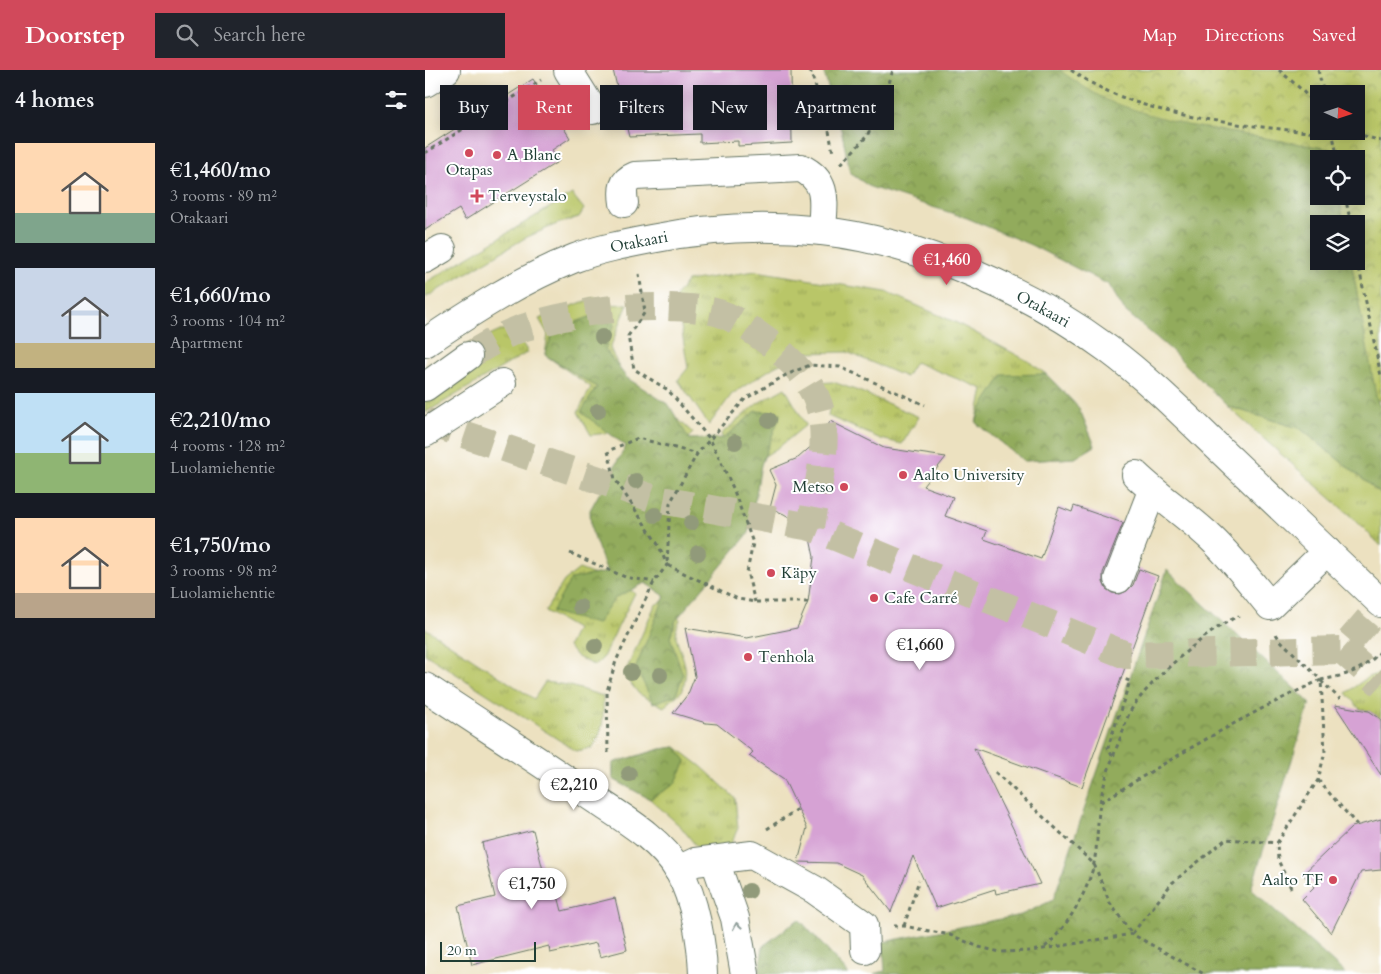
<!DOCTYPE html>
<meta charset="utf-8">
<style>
:root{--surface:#171b24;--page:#20242c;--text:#f1f3f6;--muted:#9ea1a6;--accent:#d1495b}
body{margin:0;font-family:Cardo,serif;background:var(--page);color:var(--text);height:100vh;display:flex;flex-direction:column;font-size:19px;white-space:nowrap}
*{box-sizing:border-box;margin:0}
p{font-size:16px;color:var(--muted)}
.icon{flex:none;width:28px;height:28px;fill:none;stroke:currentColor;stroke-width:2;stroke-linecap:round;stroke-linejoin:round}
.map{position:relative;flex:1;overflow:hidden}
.sheet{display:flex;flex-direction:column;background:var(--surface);width:425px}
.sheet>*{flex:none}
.hud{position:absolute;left:15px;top:15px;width:475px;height:45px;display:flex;gap:10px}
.needle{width:32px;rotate:93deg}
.tools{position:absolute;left:885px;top:15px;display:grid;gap:10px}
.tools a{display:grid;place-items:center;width:55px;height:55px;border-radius:0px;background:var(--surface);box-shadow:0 2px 12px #0003;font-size:25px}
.scale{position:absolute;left:15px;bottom:12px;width:96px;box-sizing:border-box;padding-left:5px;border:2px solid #1f3d34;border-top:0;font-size:14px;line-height:18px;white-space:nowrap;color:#1f3d34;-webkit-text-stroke:4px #fff;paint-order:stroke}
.price{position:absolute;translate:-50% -42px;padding:0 11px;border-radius:18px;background:#fff;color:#222;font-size:16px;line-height:32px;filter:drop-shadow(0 1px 2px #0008)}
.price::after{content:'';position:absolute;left:50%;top:30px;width:15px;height:11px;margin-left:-8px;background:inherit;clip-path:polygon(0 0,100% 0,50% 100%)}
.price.on{background:var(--accent);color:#fff}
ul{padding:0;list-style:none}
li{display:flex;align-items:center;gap:15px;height:125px;padding:0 15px}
li span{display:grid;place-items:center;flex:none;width:140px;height:100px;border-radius:0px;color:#555}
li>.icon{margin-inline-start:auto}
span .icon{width:60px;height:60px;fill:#fffc;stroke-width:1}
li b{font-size:21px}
h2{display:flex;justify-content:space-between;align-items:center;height:60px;padding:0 15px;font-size:21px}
.chip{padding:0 18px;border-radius:0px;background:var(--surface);box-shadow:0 2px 12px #0003;font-size:18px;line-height:45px}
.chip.on{background:var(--accent);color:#fff}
header{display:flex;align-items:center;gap:30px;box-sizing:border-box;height:70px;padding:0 25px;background:var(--accent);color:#fff}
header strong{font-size:24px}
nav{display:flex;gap:28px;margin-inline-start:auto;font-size:18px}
.search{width:350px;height:45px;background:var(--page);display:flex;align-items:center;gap:12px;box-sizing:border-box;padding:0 18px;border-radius:0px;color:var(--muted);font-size:19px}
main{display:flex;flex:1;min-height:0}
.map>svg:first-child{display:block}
.grass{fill:url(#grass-tufts);stroke:#6c824e}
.forest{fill:url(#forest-crowns);stroke:#587448}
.park{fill:url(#park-crowns);stroke:#6c824e;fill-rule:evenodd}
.building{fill:#d6a2d4}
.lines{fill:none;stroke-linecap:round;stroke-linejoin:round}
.minor-tunnel{stroke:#c3c0a4;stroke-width:28;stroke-dasharray:28 14;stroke-linecap:butt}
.minor-casing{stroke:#677665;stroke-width:30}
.path{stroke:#677665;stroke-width:3;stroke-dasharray:4 4;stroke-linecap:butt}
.minor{stroke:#fff;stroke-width:28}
.tree{fill:#919a7a}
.oneway{stroke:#8f9e9a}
.poi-dot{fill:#d1495b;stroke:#fff;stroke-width:2}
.labels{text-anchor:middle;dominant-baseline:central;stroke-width:4;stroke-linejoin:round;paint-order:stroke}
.poi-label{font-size:16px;fill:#1f3d34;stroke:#fff;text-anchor:start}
.street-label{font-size:16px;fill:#1f3d34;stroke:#fff}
</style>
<header>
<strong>Doorstep</strong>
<div class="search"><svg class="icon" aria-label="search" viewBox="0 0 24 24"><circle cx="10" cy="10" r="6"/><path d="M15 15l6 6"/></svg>Search here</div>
<nav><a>Map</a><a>Directions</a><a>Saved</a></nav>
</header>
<main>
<section class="sheet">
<h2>4 homes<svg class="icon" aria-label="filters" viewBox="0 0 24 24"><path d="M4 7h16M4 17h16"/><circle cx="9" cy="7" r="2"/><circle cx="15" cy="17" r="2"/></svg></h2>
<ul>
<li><span style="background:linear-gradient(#ffd9b3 70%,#7fa58c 0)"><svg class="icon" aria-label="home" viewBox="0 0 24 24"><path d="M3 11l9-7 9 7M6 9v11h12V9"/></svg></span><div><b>€1,460/mo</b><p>3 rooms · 89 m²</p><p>Otakaari</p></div></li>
<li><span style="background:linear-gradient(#c9d6e8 75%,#c2b280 0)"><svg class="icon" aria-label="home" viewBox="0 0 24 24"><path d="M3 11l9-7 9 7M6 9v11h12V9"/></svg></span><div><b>€1,660/mo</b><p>3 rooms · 104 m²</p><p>Apartment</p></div></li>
<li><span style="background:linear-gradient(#bfe0f5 60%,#8fb573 0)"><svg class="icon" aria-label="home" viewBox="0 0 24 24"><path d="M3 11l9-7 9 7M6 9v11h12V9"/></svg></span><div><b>€2,210/mo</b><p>4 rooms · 128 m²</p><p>Luolamiehentie</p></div></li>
<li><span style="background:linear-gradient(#ffd9b3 75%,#b9a48a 0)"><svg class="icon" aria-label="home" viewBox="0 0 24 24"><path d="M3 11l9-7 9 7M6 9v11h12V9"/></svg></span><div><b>€1,750/mo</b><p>3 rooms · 98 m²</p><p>Luolamiehentie</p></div></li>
</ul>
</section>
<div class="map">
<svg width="956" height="904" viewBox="0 0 956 904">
<defs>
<pattern id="grass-tufts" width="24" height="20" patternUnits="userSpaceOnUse" patternTransform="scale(1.25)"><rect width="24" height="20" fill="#b9c668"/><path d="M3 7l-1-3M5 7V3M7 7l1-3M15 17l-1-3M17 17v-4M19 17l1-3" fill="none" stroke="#96a256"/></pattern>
<pattern id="forest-crowns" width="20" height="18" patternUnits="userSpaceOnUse" patternTransform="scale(1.25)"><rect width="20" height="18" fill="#92ab5c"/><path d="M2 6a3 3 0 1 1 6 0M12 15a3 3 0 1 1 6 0" fill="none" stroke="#778c4d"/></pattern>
<pattern id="park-crowns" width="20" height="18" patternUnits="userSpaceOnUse" patternTransform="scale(1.25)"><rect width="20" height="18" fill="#b9c668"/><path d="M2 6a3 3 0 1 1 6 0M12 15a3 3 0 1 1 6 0" fill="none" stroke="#96a256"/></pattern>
</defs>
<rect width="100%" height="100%" fill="#fff"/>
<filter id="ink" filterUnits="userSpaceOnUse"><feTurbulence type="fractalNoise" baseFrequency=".02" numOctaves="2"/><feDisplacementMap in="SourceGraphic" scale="10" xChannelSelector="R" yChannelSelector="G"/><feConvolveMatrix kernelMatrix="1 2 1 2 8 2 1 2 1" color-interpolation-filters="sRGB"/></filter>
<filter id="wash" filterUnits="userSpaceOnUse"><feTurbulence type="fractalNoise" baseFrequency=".0096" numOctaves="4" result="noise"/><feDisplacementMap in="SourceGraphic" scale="20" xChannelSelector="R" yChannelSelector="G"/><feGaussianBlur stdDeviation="1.12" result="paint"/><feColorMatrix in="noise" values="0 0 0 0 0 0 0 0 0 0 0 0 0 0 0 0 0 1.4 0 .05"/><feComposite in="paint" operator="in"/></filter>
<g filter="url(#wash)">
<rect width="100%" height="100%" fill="#ece1c0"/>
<!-- grass -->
<g class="grass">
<path d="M147,124l12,15 -5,8 -22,7 -32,14 -100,60v-15z"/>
<path d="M331,201l130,21 71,31 71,38 18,13 33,34 16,38 -20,12 -51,3 -48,-38 7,-34 -68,-27 -9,15 -59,-25 -45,1 -28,14 -42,27 -23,31 -31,-45 10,-12 -12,-72 11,-15z"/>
<path d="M170,227l6,8 27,-1 -18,44 16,35 41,26 26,24 -9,9 -46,-13 -47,6 -13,-23 13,-25 -46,-32 3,-21 -9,-15z"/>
<path d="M82,258l11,9 10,15 -103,61v-15l38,-50z"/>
<path d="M408,312l28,10 58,25 -17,27 -21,-5 -53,-23 2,-11 -12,-22z"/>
<path d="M360,318l21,37 -27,22 -41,26 -17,-39 37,-31z"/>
<path d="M802,336l74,23 80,65v52l-25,-25z"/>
<path d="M154,499l37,14 19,10 -33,66 -7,7 -19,-10 -8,-10 8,-17 -31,-18 19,-30z"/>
<path d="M243,528l12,22c-10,19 2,27 5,46 2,7 -1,16 -2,24l-19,17 -25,-13 -15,-19 31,-70z"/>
<path d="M0,558l109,71 11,-17 22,3 36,11c0,21 2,34 -11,52l-16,3 -151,-97z"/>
<path d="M952,604h4v45l-12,-8 -9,-2 -14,-16 22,-16z"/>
<path d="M251,677l26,20 33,31 3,30 -8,18 -29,6 -20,-25 -31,-28 -37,-20v-16l48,-14z"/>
</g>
<!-- forest -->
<g class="forest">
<path d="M398,0h346l18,55 143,24 2,10h-13v37h20l5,28h-25v37h32l26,139 4,9v85l-80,-65 -74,-23 -57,-57 -46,-39 -15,-25 -78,-40 -64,-27 -97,-31 -20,-14 -8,-40z"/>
<path d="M170,245h13l7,6 -10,29 22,28 42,27 20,34 35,-1 32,-27 25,2 -20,52 -12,68 -73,87 -6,17 13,38 -7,20 -23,8 -17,-36 29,-71 -20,-13 -30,15 -18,26 -45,-12 19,-33 36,-7 -16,-43 -1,-19 36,-64 -45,-34 16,-25 -52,-32 9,-25z"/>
<path d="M621,304l33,34 16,38 -20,12 -51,3 -48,-38 5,-14 22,-34z"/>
<path d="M742,500l143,133 -59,186 95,85h-472l11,-3 -2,-29 138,-27 32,-15z"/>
<path d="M251,677l10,14 -11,23 -25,15 -37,-20v-16l48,-14z"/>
<path d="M374,849l50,55h-90l4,-28z"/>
</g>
<!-- park -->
<path class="park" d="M634,0h322v331l-4,-1 -26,-139h5v-37h-12l-5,-28h17v-37h-24l-2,-10 -143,-24 -43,-12 -36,-12 -24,-14zM894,24h37v37h-37z"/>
<g id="blocks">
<!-- building -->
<g class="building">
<path d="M188,0h178l1,73 -54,3v-5l-38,2v-9l-71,3z"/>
<path d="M108,9l37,59 -18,12 7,11 -94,59 -6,-11 -34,21v-82z"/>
<path d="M405,351l54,27 62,9 -23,29 30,11 -8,19 42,15 -3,8 57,20 18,-52 13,5 2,-6 49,17 -20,50v9l3,7 6,4 8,1 7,-3 6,-6 6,-16 19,7 -76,211 -108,-39 66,136 -44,10 -1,-5 -59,19 -23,-52 -22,56 -29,-37 -26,-12 -38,-1 9,-34 -23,-49 -35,-23 4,-4 -36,-28 -11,-1 -33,-10 15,-19 7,-18 -10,-48 62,10 50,-10 11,-26 6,-45 -6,-28 -24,-15 -14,-6 6,-23 -7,-15 29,-12 26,-23z"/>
<path d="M910,635l34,6 12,8v56z"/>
<path d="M956,749v51l-20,2 -30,61 -29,-34 12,-12 -11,-13 49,-47z"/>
<path d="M108,760l15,60 8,-2 6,23 53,-13 12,52 -27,7 -4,-14 -46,10 -1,-7 -77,19 -14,-59 37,-9 -13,-54z"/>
</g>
</g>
</g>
<g filter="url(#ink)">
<use href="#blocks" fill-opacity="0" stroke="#677665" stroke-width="1"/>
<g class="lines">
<!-- minor-tunnel -->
<g class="minor-tunnel">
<path d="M43,286c19,-11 39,-24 61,-30 45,-14 91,-20 139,-19 19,1 41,1 59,9 17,8 33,20 48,31 23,19 42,41 47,71 6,33 -6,76 -11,109l315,128 216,-5 39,-45"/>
<path d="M0,351l230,78 156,28"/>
<path d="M917,580l39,34"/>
</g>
<defs>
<g id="minor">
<path d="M143,0l25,40"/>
<path d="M0,13l21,-13"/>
<path d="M199,133c-2,-13 -2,-22 11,-27l166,-8c29,14 22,36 21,63"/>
<path d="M0,189l17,-10"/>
<path d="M0,273c47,-32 97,-64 150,-85 24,-9 50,-14 76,-19 55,-11 115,-14 171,-8 96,10 209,61 286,118 43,32 81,71 120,108 51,49 102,97 153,146"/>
<path d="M0,317l43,-31"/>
<path d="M0,363l77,-50"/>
<path d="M711,405c24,23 52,41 76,64 21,20 39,44 58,67l57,-55"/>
<path d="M693,509l34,-88"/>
<path d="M0,617c54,36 108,70 162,107 32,22 72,43 92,77 16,29 23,71 24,103"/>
<path d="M290,791l20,57 10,56"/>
<path d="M253,800l17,-8 57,-7 63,35 49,35 1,25"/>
</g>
</defs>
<!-- minor casing -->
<use href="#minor" class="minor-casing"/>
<!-- path -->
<g class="path">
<path d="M385,0l17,50 6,33"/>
<path d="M646,0c66,48 167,54 246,63l7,-2"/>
<path d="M854,0l23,20 17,20"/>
<path d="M893,0l6,24"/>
<path d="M907,61l6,28"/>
<path d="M923,61l33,10"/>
<path d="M0,83l116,-73"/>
<path d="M416,94l26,-28 17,-36 9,-30"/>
<path d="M920,126l6,28"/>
<path d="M931,183l25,123"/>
<path d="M214,204l6,38 -17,24 6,33 34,21 42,49 23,49 20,55 -6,29 8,30"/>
<path d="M145,483l55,24 29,5"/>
<path d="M383,532h-53l-17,-3 -71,-34 3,-62 27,-49 48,-55 41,-24 24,-10 30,2 85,38"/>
<path d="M851,564l4,6 41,40c26,-5 40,-8 60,-29"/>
<path d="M896,611l19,18"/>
<path d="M183,683l-1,-62 9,-30 38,-79 13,-17 -8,-19 -44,-67 -7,-28 30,-13 59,16"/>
<path d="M687,686l-4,-9 22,-66 -9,-3"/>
<path d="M570,702l99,92 16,39 22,31 40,-51 54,-44 51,4"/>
<path d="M893,710l39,45"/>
<path d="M676,732c72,-44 142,-87 220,-122"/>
<path d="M342,759l31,-20"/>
<path d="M866,818l-13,-28 -1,-17 41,-63 7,-28 -4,-72"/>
<path d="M469,856h10l46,9 29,12 21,5 31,-1 101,-17 72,40"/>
<path d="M479,856l15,-46"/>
<path d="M620,877c21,-18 44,-57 49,-84 4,-20 3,-40 6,-60 4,-23 13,-47 22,-69 3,-8 5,-17 9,-24 17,-28 78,-82 108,-94"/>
</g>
<!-- minor -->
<use href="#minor" class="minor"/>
</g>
<!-- trees -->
<g class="tree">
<circle cx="177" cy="267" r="8"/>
<circle cx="173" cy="341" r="8"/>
<circle cx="344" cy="350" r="8"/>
<circle cx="310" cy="372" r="8"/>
<circle cx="211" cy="411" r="8"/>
<circle cx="230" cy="445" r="8"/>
<circle cx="266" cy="453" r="8"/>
<circle cx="273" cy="483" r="8"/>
<circle cx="155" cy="537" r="8"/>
<circle cx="170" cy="576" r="8"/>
<circle cx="206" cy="602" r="8"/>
<circle cx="235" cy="605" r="8"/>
<circle cx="204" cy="704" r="8"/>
<circle cx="324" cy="821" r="8"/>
</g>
<!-- one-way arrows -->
<defs><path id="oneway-chevron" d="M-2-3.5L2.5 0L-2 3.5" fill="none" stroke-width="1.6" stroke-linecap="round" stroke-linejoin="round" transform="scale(1.25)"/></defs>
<use class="oneway" href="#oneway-chevron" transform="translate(312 856) rotate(-100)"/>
</g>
<!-- markers -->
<g class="poi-dot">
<circle cx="44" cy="83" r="5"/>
<circle cx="72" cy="85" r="5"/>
<path d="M49.5 118.5h5v5h5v5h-5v5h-5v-5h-5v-5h5z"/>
<circle cx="478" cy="405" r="5"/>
<circle cx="419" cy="417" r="5"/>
<circle cx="346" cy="503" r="5"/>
<circle cx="449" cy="528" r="5"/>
<circle cx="323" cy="587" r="5"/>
<circle cx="908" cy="810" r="5"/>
</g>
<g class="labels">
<!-- poi labels -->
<g class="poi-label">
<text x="82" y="85">A Blanc</text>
<text x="44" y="100" text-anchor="middle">Otapas</text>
<text x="63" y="126">Terveystalo</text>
<text x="488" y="405">Aalto University</text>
<text x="409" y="417" text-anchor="end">Metso</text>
<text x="356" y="503">Käpy</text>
<text x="459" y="528">Cafe Carré</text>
<text x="333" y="587">Tenhola</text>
<text x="898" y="810" text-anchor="end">Aalto TF</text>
</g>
<!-- street labels -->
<g class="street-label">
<text transform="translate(214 172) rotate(-11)">Otakaari</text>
<text transform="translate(618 239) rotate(29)">Otakaari</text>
</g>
</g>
</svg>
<div class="tools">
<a><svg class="needle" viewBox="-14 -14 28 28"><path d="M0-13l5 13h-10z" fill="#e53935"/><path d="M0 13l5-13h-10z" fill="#9ea1a6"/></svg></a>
<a><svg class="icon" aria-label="locate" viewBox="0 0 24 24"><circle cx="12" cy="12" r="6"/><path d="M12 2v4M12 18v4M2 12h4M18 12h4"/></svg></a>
<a><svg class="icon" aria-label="layers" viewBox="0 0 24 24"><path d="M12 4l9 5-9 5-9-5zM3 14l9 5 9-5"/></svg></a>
</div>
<div class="scale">20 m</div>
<b class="price on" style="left:522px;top:216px">€1,460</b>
<b class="price" style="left:495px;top:601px">€1,660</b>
<b class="price" style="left:149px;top:741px">€2,210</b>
<b class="price" style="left:107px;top:840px">€1,750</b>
<div class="hud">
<a class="chip">Buy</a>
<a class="chip on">Rent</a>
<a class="chip">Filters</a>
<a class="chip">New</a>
<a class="chip">Apartment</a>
</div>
</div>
</main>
